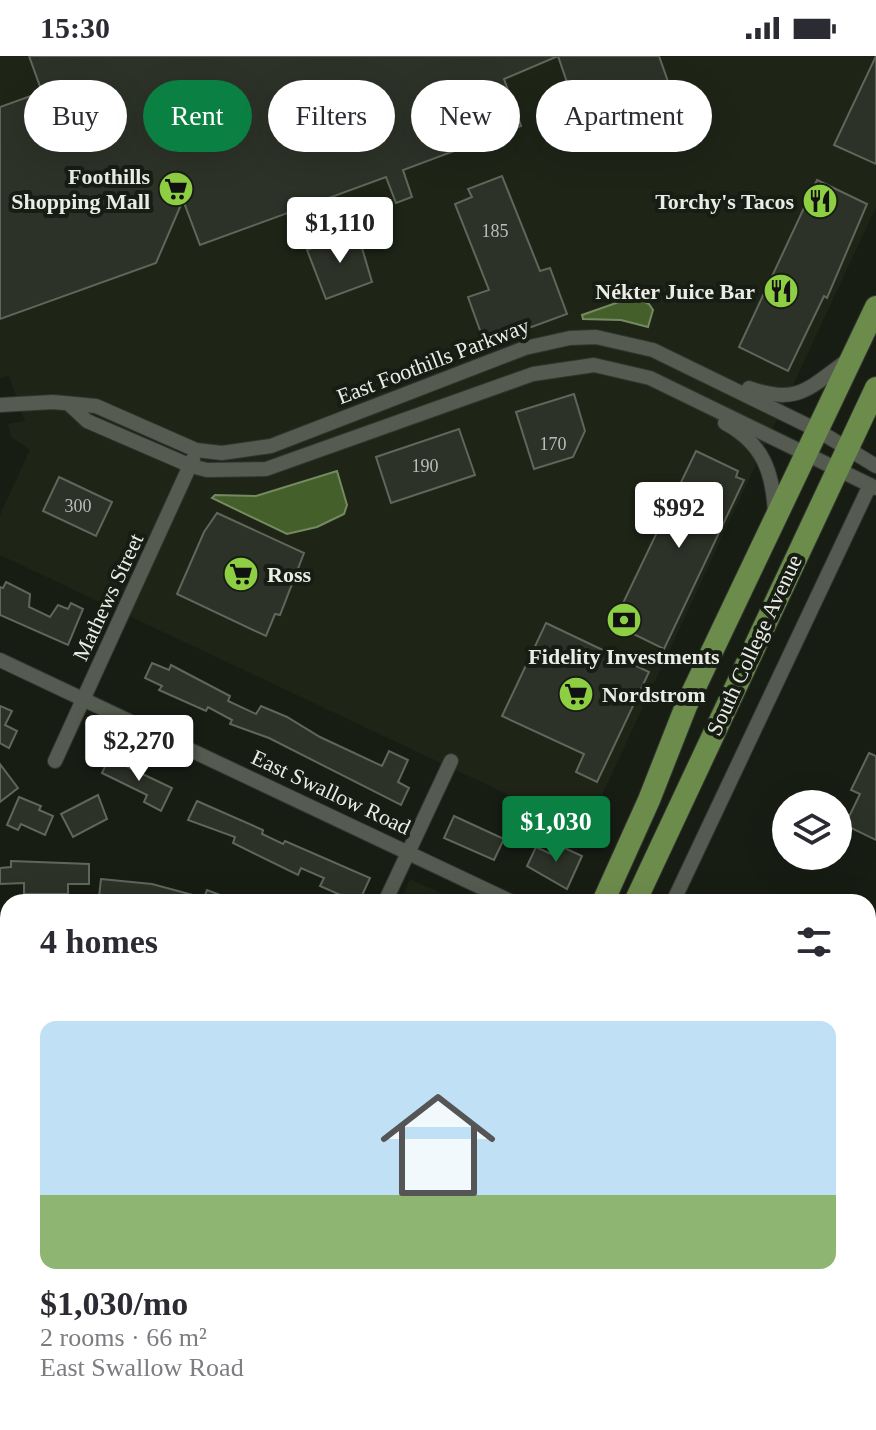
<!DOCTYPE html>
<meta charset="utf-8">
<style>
:root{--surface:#fff;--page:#f2f2f3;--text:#2b2b33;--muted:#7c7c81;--line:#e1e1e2;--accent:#0b8043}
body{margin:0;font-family:Georgia,serif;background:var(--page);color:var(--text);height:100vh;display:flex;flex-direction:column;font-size:30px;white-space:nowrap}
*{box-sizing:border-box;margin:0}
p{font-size:26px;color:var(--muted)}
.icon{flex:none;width:44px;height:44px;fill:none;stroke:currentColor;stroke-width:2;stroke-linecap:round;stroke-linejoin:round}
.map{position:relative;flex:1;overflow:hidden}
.side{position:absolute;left:0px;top:838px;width:876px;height:536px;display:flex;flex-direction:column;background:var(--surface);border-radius:24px 24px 0 0;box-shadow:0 8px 32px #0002}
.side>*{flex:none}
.hud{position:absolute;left:24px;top:24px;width:828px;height:72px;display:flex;gap:16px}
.fabs{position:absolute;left:772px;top:734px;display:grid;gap:16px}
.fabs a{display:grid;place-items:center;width:80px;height:80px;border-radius:50%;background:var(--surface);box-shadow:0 8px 32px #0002;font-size:40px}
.price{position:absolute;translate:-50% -68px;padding:0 18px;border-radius:8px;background:#fff;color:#222;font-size:26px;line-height:52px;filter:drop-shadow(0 2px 4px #0008)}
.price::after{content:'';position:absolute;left:50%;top:48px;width:24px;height:18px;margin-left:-12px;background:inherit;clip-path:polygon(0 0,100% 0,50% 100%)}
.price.current{background:var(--accent);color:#fff}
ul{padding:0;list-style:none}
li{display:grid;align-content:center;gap:16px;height:424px;padding:0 40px}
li+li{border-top:2px solid var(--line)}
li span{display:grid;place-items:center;height:248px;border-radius:16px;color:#555}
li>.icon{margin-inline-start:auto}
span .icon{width:144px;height:144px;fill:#fffc;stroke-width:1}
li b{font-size:34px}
h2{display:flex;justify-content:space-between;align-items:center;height:96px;padding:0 40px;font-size:34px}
.pill{padding:0 28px;border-radius:36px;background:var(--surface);box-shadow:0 8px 32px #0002;font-size:28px;line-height:72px}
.pill.current{background:var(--accent);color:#fff}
.status{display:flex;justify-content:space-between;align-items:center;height:56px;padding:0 40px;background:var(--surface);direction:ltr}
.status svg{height:22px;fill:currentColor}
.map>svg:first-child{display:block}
.built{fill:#1e2517}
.water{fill:#445f29;stroke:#768a62;stroke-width:2}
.building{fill:#2d3228;stroke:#60665b;stroke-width:2}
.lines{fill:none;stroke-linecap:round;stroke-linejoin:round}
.minor-casing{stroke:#323530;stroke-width:16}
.trunk-casing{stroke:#323530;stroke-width:24}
.minor{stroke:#555b51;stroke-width:14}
.trunk{stroke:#6c8c4c;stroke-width:22}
.labels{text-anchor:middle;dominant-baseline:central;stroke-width:8;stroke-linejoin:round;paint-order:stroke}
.number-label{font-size:18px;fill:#babeb6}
.poi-label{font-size:22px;font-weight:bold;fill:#e9ede6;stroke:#181d14;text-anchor:end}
.street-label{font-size:22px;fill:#e9ede6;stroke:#181d14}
</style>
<div class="status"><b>15:30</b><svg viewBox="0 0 49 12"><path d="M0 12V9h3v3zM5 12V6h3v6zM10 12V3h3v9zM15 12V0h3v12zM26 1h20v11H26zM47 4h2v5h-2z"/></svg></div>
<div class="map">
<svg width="876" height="1374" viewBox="0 0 876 1374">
<rect width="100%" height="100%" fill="#181d14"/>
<!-- built -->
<g class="built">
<path d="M0,0h876v151l-291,624 -585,-276v-40l30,-65 -19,-13 -3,-13 17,-3 -16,-45 -9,2z"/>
<path d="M410,823l50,23h-60z"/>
</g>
<!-- water -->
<g class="water">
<path d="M626,237l23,11 4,6 -5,17 -27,-7 -38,-1 -1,-4 40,-14z"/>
<path d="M337,415l10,34 -3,9 -27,13 -30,7 -75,-36 3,-3 41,1z"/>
</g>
<!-- building -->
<g class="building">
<path d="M29,0h529l-54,23 17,47 -118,44 9,27 -16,6 -10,-26 -186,68 -17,-45 -27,63 -156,56v-212l42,-15z"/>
<path d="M558,0h101l13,37 -90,33z"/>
<path d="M876,0v108l-42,-19z"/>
<path d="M502,120l38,95 10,-3 17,46 -82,30 -17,-47 21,-7 -34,-86 17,-7 -4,-8z"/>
<path d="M817,124l50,24 -40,94 -3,-2 -36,75 -49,-24z"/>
<path d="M357,175l15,51 -46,17 -19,-49z"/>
<path d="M574,338l11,37 -12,26 -39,12 -18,-57z"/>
<path d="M459,373l16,46 -84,28 -15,-46z"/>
<path d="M696,395l42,20 -2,6 8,3 -80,169 -51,-25z"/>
<path d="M59,421l53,25 -16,34 -53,-25z"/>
<path d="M217,457l87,40 -24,62 -5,-1 -9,22 -89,-42 27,-62z"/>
<path d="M6,526l24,12 -1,13 21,10 8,-12 10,4 3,-6 12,6 -15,36 -68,-30v-28l3,1z"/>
<path d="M546,567l103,49 -52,110 -21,-10 8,-18 -82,-38z"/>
<path d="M152,607l17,7 2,-5 17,9 42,22 -2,5 28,13 5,-8 26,11 33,20 62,29 7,-15 19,9 -10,22 11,6 -8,17 -132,-67 -39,-14 2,-4 -24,-13 -2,4 -47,-21 3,-4 -17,-8z"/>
<path d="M0,650l12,5 -7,14 12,6 -8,17 -9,-5z"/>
<path d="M869,697l7,3v84l-31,-15 15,-31 -9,-4z"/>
<path d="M109,702l63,30 -11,23 -17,-9 3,-7 -45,-22z"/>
<path d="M0,708l18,24 -18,14z"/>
<path d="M98,739l9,24 -34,18 -12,-23z"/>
<path d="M19,741l22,9 -2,4 14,6 -8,19 -24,-11 -3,6 -11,-5z"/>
<path d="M197,745l66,29 -1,4 21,10 2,-3 85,37 -11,24h-18l2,-6 -23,-10 4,-8 -23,-10 -3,7 -65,-32 2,-6 -47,-17z"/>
<path d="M454,760l50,23 -10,21 -50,-22z"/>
<path d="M556,788l26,12 -15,33 -40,-23 9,-19 15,7z"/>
<path d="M11,805l78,3v20h-21v10h-44v-11l-24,1v-16l11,-1z"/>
<path d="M101,823l51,5 52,14 3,-8 29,11 -88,1 -49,-5z"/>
</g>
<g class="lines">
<defs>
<g id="minor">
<path d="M749,332c49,18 61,-1 99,-28"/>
<path d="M0,349l53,-3 43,4 100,44 26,3 49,-7 254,-98 45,-10 26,-1 57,13 164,80 59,36"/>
<path d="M71,350l16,15 104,45 16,4 59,-1 267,-95 61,-9 56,13 226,110"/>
<path d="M725,367c39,21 48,50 50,91"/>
<path d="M0,604l512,242"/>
<path d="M55,705l138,-302"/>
<path d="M385,846l66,-141"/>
<path d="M673,846l197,-417"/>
<path d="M0,868l8,-1"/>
<path d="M868,1021l8,2"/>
<path d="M0,1059l8,-1"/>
<path d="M0,1235l8,-2"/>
<path d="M136,1374l4,-8"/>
<path d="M323,1374l4,-8"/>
<path d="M420,1374l4,-8"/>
</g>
<g id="trunk">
<path d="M603,846l46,-102 37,-94 190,-399"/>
<path d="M635,846l241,-514"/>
<path d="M351,1374l4,-8"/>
<path d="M383,1374l4,-8"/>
</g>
</defs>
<!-- minor casing -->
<use href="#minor" class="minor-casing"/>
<!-- trunk casing -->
<use href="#trunk" class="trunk-casing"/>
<!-- minor -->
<use href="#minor" class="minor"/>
<!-- trunk -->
<use href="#trunk" class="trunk"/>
</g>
<!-- icons -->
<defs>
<symbol id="supermarket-disc" viewBox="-11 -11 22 22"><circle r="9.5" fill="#8ece43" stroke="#181d14"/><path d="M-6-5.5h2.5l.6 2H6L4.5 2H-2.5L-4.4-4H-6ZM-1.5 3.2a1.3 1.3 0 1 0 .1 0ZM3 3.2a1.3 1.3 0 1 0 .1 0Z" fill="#111"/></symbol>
<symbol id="restaurant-disc" viewBox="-11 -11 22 22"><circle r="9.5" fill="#8ece43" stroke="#181d14"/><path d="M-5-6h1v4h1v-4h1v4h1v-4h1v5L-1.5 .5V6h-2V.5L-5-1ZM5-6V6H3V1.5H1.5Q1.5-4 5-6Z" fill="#111"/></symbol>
<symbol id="bank-disc" viewBox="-11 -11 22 22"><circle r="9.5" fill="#8ece43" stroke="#181d14"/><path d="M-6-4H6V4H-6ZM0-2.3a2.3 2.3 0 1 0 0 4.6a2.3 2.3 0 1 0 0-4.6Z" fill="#111"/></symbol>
</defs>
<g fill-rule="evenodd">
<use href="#supermarket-disc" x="156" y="113" width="40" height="40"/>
<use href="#restaurant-disc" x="800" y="125" width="40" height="40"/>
<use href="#restaurant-disc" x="761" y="215" width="40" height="40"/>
<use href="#supermarket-disc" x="221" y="498" width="40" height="40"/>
<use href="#bank-disc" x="604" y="544" width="40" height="40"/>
<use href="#supermarket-disc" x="556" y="618" width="40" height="40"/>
</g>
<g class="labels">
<!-- number labels -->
<g class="number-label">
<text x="495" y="175">185</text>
<text x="553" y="388">170</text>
<text x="425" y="410">190</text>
<text x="78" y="450">300</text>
</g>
<!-- poi labels -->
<g class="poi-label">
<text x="150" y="120">Foothills<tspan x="150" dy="25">Shopping Mall</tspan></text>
<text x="794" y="145">Torchy's Tacos</text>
<text x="755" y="235">Nékter Juice Bar</text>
<text x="267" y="518" text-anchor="start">Ross</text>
<text x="624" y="600" text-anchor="middle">Fidelity Investments</text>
<text x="602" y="638" text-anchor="start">Nordstrom</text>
</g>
<!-- street labels -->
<g class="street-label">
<text transform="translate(433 305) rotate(-21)">East Foothills Parkway</text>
<text transform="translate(108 541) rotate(-65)">Mathews Street</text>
<text transform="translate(754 589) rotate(-65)">South College Avenue</text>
<text transform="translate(331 736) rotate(25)">East Swallow Road</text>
</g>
</g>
</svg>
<div class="fabs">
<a><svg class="icon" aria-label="layers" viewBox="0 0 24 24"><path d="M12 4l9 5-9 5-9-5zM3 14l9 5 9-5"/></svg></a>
</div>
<b class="price" style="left:340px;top:209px">$1,110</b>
<b class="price" style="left:679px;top:494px">$992</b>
<b class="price" style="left:139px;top:727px">$2,270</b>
<b class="price current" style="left:556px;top:808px">$1,030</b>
<div class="hud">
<a class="pill">Buy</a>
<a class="pill current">Rent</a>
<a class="pill">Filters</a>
<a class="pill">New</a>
<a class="pill">Apartment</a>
</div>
<section class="side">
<h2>4 homes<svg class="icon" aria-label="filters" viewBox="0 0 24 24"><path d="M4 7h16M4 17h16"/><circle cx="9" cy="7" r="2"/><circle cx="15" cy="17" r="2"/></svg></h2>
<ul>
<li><span style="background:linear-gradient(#bfe0f5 70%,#8fb573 0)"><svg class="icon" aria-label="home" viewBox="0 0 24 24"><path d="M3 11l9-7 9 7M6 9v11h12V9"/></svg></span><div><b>$1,030/mo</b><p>2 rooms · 66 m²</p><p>East Swallow Road</p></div></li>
</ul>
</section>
</div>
